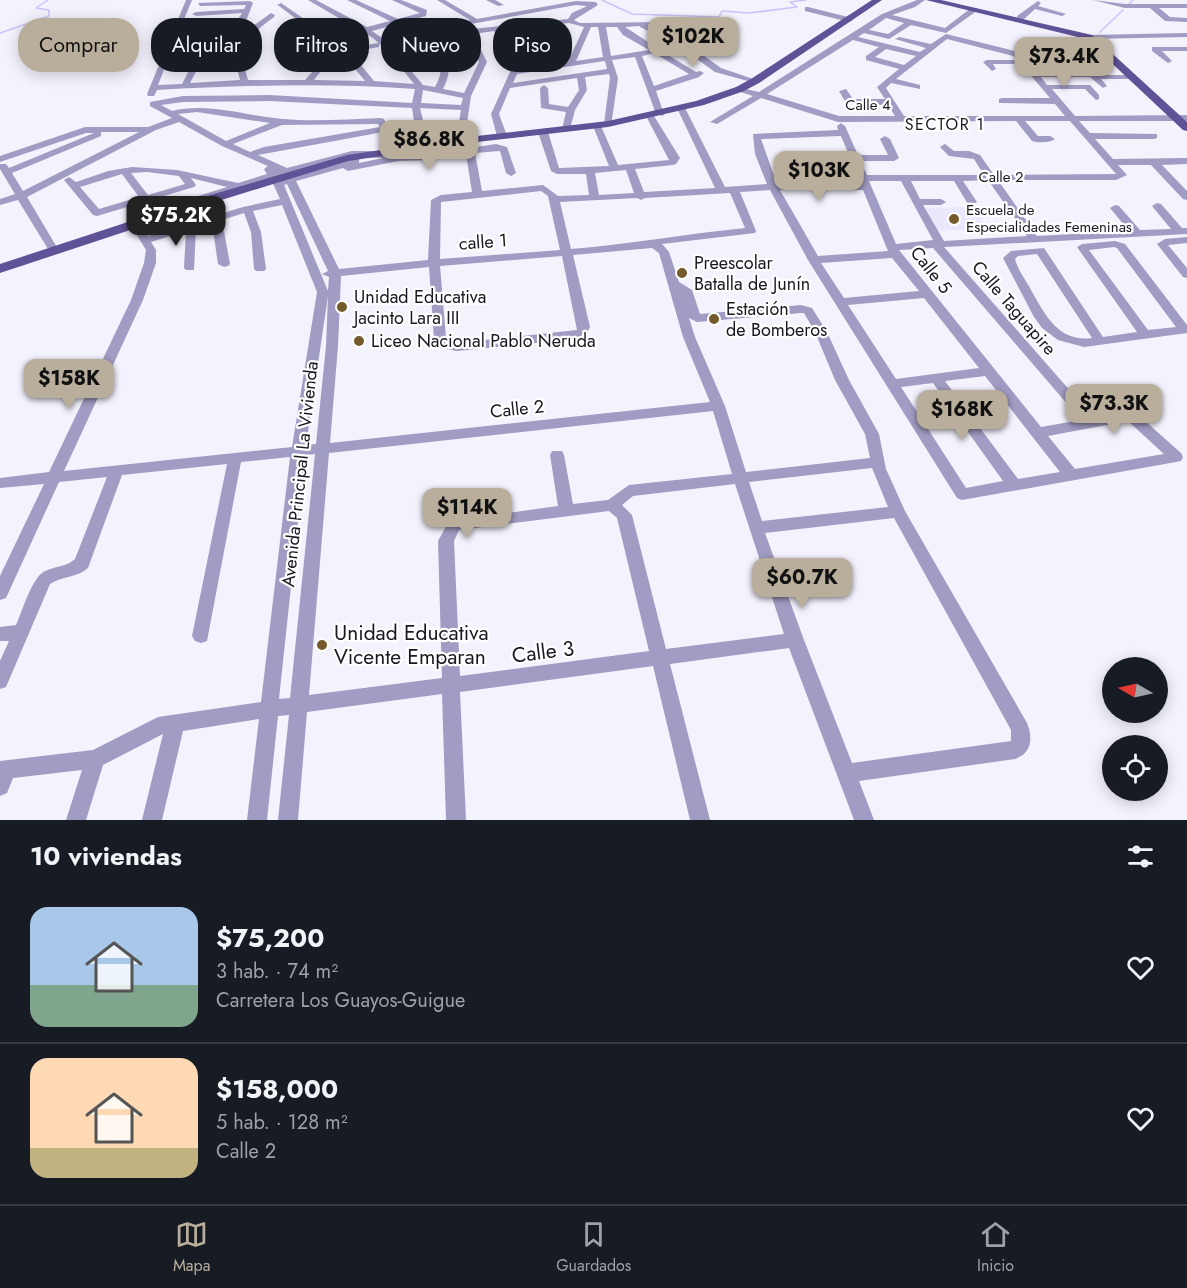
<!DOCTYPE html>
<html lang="es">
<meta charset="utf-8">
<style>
:root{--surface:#171b24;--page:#242831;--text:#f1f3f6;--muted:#9ea1a6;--line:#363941;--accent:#b9ae9b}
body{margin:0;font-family:Jost,sans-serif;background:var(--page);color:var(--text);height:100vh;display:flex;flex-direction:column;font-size:22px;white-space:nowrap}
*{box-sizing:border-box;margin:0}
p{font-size:20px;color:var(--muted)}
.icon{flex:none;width:33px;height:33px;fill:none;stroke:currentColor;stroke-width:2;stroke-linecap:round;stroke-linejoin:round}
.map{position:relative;height:820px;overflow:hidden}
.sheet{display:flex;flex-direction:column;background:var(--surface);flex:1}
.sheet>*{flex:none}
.hud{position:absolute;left:18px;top:18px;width:600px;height:54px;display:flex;gap:12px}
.needle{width:39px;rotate:279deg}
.tools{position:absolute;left:1102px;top:657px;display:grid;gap:12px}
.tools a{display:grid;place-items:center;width:66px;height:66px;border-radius:50%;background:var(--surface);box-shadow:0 3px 15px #0003;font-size:30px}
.price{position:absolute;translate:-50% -51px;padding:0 14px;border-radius:12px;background:var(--accent);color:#111;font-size:20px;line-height:39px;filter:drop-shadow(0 2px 3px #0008)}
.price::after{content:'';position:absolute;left:50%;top:36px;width:18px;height:14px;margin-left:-9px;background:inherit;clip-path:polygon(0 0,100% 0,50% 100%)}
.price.current{background:#222;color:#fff}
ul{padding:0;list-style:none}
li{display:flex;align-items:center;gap:18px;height:150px;padding:0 30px}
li+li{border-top:2px solid var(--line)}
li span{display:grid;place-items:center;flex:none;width:168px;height:120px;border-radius:18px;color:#555}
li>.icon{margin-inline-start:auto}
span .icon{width:72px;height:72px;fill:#fffc;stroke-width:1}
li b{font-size:26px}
h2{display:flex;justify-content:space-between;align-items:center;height:72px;padding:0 30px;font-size:26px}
.chip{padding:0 21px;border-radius:24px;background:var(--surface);box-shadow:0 3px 15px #0003;font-size:21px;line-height:54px}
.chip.current{background:var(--accent);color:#111}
.dock{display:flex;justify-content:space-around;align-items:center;height:84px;border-top:2px solid var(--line);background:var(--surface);font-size:16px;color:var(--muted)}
.dock a{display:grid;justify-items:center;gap:3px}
.dock .current{color:var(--accent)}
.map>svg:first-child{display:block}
.built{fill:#eae8fd}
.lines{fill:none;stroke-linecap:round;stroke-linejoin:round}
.stream{stroke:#cac3f9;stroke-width:1.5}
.minor{fill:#a19cc3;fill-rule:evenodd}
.major{fill:#605296;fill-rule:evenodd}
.poi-dot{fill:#745a2c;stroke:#fff;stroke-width:2}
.labels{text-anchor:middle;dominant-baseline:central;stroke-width:4.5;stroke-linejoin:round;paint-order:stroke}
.far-street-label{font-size:15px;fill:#191721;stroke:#fff}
.far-poi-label{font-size:15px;fill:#191721;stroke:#fff;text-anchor:start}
.far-neighbourhood-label{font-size:16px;letter-spacing:1.5px;fill:#191721;stroke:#fff}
.street-label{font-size:18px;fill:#191721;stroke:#fff}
.poi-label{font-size:18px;fill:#191721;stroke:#fff;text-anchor:start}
.near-poi-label{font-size:21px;fill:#191721;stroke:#fff;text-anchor:start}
.near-street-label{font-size:21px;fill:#191721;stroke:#fff}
</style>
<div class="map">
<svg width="1187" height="820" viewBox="0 0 1187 820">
<rect width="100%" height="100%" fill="#f3f2fd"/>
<!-- built -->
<path class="built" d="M973,207l15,22 -53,2 -14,-23z"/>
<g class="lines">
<!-- stream -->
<g class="stream">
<path d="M602,0l30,14 87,3 3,-6 27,2 48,-6 -7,-5 16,-2"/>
<path d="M1129,4l4,-4"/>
<path d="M1100,32l23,-22"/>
<path d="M0,33l49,-17v-6l-13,-2 12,-8"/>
</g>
<!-- minor -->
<g class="minor">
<path d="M186,0h6l-12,29c18,-1 53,3 62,-16l-46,3 -4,-2 4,-2 48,-3 2,-4 -46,1 -2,-3 52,-2 3,2 -7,18 -14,9 -54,4 -20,51 24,-1 18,-35 4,-2 4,2 -18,34 50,-3 -6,-23 8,-23 29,-21 4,2 -1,2c-29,22 -36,26 -26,63h57l8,-9 -18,-22 -10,-25 4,-2 4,2 10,24 18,23 -7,9 51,1 -23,-28 -63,-47 -2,-1 4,-2 65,45 33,-5v4l-29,5 24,29 40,3 -23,-29 -18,-17 -65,-38h8l51,27 23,-6 -43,-21h9l42,19 22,-6 -28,-13h9l26,10 -1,6 -54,15 13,9 85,-20 -33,-20h8l32,19 99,-18 20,1 2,3 -24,15 6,3 85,-1v4h-14l38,19 32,23 38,13 -4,2 -40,-11 -38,-27 -16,6 35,21 4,-1 4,2 -5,4 -43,14 8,23 -1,2 -7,-2 -21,-57 -23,3 6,18 -7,48 -7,-2 6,-46 -1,-4 -24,3 2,13 -12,20 -5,19 -4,3 -4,-3 4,-17 -25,-4 -1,-20 4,-3 4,3 1,16 19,3 11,-17 -2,-12 -67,10 -11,26 8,22 -5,3 -5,-3 -6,-22 19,-42 3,-14 -19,-27 -21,3 14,28 -16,34 -7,47 -8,-2 5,-31 -41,-2 4,16 15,21 -2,2h-6l-15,-21 -158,29 29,13 65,-17h24l20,4 35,-1 65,-10 11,3 9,26 -5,3 -5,-3 -6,-22 -25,2 7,38 61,-6 15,11 31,-1 -3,-21h-29l-6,-3 -13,-39 5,-3 5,3 11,36 50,-2 -16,-40 4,-3 4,3 17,39 51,-5 -23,-44 4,-3 4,3 26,42 -4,6 -3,1 -38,4 9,23 71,-4 -38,-80 4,-3 4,3 40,79 42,-3 -12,-30 -2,-20 85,-4 -1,-4 4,-3 4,3 13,29h30l-8,-16 5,-3 5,3 9,19 -5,3h-34l7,14h117l-10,-16 -25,-3 -9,-9 5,-3 9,7h15l11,4 14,20 122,-1 -46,-53h-45l13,15h12l5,3c-5,4 -17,4 -23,2l-16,-20 -178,1 -77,-24 -44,26 -7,-2 43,-26 -16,-5v-4l22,5 123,-78 35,-14h8l-10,7 -23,8 53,13 26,-20 7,2 -32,23 -35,-8 -22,14 -25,-6 -6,4 62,15 6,-4 -31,-9 4,-2 32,7 15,-10 73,18 8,10h47l-8,-9 4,-2 26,24h37l4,2 -4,2h-32l6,7 -4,2 -13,-11h-49l6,8h43l9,10v4l-3,1 -11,-11h-33l23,27 112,-1v6h-108l11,12 67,1v4l-3,1h-59l18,20 74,-1v6l-25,1 25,26v9l-4,-1 -32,-34h-33l9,10 -11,5h-118l39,56 92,-5 -19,-23 5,-3 4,1 21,24 31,-1 -19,-23 5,-3 4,1 21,24h5v6l-243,13 150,171 37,-7 5,2 45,40 2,4 -2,4 -5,1 -214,38 -5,-2 -149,-238 -38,-70 -30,2 16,39 -1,2 -93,11 7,8 10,30 13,8 8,24 101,-9 11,3 15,24 22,48 30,54 7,35 19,42 122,212c6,15 5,30 -12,36l-156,22 15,39h-20l-65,-172 -119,16 40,156h-20l-37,-154 -193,26 6,128h-20l-4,-126 -135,18 -9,108h-20l11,-105 -11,1 -11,104h-20l12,-101 -76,12 -21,89h-20l21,-86 -60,31 -17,55h-20l16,-50 -69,8 -6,15 -7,3v-35l93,-11 65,-33 103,-15 29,-245 -49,5 -34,179 -6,2 -6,-2 -3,-5 35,-172 -105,11 -34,93c-11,10 -26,8 -38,16l-44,103 -6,2v-28l9,-20h-9v-14l16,-2c6,-13 16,-48 29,-54 10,-5 22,-4 30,-12l32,-82 -48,5 -53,116 -6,2v-24l44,-92 -44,4v-10l49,-6 82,-172 13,-37 2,-13 -16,-26 5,-3 4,1 9,14 95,-29 37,-8 -9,-20 -72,23 -5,-3 1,-2 32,-10 -36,-9 5,7 -2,2 -97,29 -4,-1 -29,-35 5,-3 7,5 32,-11 24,-4 45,3 61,13 29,-9 -3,-5 4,-3 -46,-20 -43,-24 -23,8 -129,67 31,52 -5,3 -5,-3 -30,-49 -18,5v-6l15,-5 -15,-25v-5h6l3,4 85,-35h-8l-86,29v-6l85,-29h63l24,-9 -22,-12v-4l33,-6 86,-1 143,8 3,-14c-86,-6 -172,-4 -258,1l-3,6h-6l-1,-2zM576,5l11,1 -15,7 -4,6 -96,10 -1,-5zM886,18l18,5 -16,11 -19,-4zM569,23l15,4 -16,35 -20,3 -5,-23v-16zM464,26l2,9 -61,11 4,2 27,-4c5,16 8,28 -1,43l-12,-2 -34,-41zM640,26v1l31,15 -15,5 -31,-20zM535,27v15l5,24 -21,3 2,-11 -19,-27zM591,27h7l5,30 -27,4zM606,27h11l6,8 26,15 -38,6zM947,39l66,17 4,4h-30l-4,2 9,9 4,-2 -3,-5h28l29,34h-48l-3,1v4l56,1 10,12h-161l-18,-28 5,-5 29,6v-4l-24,-6zM468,40l11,22 -15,31 -21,-4c9,-17 6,-29 0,-46zM853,40l26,7 -13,9v4l33,9 -22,18 8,12h-32l-7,-10 -7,2 7,12 42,2 7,11h-56l-72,-22zM886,49l30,7 -12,9 -29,-8zM654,53l35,21 -35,12 -12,-30zM605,61l2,8 -94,14 4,-9zM1031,66h48l6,7h-48zM423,90l40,8 -2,7 -40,-2zM269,101l143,7 2,13 -26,5 -4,-7 -3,-1c-33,1 -66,4 -98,1 -38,-3 -74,-17 -111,-8l-11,-6 22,-3zM197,112l73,11 -44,18 -48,-27zM378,124l2,3 -116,20 -14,5 -17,-8 49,-19zM101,132h38l-116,59 -11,-18 89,-37zM841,136l20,48h-84l-16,-45zM466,154l6,38 -31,3 -10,5 -3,60 -89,9 -43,-88 47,-13 5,3 50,-10 33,-1zM352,157l31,1 -24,5v-4l-3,-1 -63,18 -1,-4zM626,170l8,23 -35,2 -4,-22zM147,172l32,4 6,8 -37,11 -17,-22zM122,174l17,23 -40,12 -19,-22zM283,175l2,3 -4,2 -2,-3zM988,180l39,56 -83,5 -21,-36h18l5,-3 -5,-3h-21l-9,-18h43l14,23 4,1 5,-3 -14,-21zM869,181h32l32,59 -37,4zM287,184l41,87 -6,3 7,3 -1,14 -44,-106zM780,190h83l25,61 -70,5zM541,191l7,5 12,54 -120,9 1,-57zM730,193l15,35c-59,6 -115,16 -174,21l-11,-47 77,-4 4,2 4,-2zM282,205l35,87 -25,155 -228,24 79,-171 13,-37v-13l-5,-8 35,-11 -2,37 2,2h8l2,-42 16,-5 6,41 6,3 4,-1 2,-2 -8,-44 22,-7 7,19 3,37 2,2h8l2,-2 -5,-37 -8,-21zM652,248l7,5 24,84 27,65 -380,41 8,-97 3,-70 88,-9 5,72 8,9 15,3 119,-12 10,-4 4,-8 -17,-72zM933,248l148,172 -40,7 -142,-177zM562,256l15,74 -120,13 -7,-1 -4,-4 -6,-72zM892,258l27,33 -75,7 -23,-35zM328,296l-2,50 -10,98 -10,1zM924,298l55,70 -83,11 -48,-74zM801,313h3l11,19 20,48 30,54 5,24 -124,14 -21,-66 -30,-69 -6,-19 8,4zM985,376l75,96 -42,7 -73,-98zM933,383l70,98 -37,7 -65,-101zM713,411l19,63 -103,11 -21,15 -35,4 -9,-49 -2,-4h-10l-2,4 8,51 -109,15 -11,20 4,137 -133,17 20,-242zM1128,421l36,33 -89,15 -27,-33zM315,454l-25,244 -11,1 26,-244zM872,468l16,39 -126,14 -13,-39zM735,484l49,150 -118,15 -34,-134 -10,-10 11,-9zM609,511l8,7 32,133 -189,25 -6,-135 5,-11zM894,518l117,212v11l-159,22 -48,-123 -39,-107z"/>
<path d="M486,0h9l9,5 -6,1z"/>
<path d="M1093,0l32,4h62v4h-28l11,9 17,1v4l-22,-1 -15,-13h-25z"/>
<path d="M1038,1l3,2 -3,3 28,8 -4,2 -27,-7 -12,11h-6v-4z"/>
<path d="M808,7l44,11 1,2 -4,2 -44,-11v-4z"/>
<path d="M1187,33v4l-98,2 -4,-2 4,-2z"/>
<path d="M1152,47h35v4h-25l10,10 -4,2 -16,-12z"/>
<path d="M1187,237v6l-19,2 19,23v10l-4,-1 -26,-33 8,-5z"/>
<path d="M1115,241l10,3 62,81v8l-103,14 -26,-7 -16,-12 -8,-11 -31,-59 8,-7 33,-3 59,89 34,-5 -60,-85 5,-3zM1114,247l3,1 59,79 -28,3 -59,-80zM1037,254l55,84c-34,5 -48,-25 -62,-50 -5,-9 -12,-18 -15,-29l3,-3z"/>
</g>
<!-- major -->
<g class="major">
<path d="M872,0h10l-123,83 -15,8 -40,14 -96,22 -131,15 -129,19 -133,41 -215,71v-9l207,-68 140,-41 130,-19 131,-15 88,-20 40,-14 15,-8z"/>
<path d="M926,0h15l151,35 95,87v9l-4,-1 -97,-91z"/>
</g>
</g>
<!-- markers -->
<g class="poi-dot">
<circle cx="954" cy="219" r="6"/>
<circle cx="682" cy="273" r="6"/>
<circle cx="342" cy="307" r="6"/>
<circle cx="714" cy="319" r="6"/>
<circle cx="359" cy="341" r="6"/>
<circle cx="322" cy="645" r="6"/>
</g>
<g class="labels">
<!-- far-street labels -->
<g class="far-street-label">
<text x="868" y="105">Calle 4</text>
<text x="1001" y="177">Calle 2</text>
</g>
<!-- far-poi labels -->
<g class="far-poi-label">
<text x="966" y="210">Escuela de<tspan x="966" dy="17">Especialidades Femeninas</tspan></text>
</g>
<!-- far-neighbourhood labels -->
<g class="far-neighbourhood-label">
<text x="945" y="124">SECTOR 1</text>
</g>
<!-- street labels -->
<g class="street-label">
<text transform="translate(483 242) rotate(-4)">calle 1</text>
<text transform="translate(931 270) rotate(52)">Calle 5</text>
<text transform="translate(1014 308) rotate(49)">Calle Taguapire</text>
<text transform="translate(517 409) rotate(-6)">Calle 2</text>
<text transform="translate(300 474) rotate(-84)">Avenida Principal La Vivienda</text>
</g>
<!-- poi labels -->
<g class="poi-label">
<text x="694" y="263">Preescolar<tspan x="694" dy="21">Batalla de Junín</tspan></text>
<text x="354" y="297">Unidad Educativa<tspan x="354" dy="21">Jacinto Lara III</tspan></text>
<text x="726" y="309">Estación<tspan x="726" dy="21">de Bomberos</tspan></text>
<text x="371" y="341">Liceo Nacional Pablo Neruda</text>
</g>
<!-- near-poi labels -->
<g class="near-poi-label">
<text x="334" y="633">Unidad Educativa<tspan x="334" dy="24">Vicente Emparan</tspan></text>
</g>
<!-- near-street labels -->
<g class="near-street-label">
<text transform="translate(543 652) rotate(-7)">Calle 3</text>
</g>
</g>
</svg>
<div class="tools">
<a><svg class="needle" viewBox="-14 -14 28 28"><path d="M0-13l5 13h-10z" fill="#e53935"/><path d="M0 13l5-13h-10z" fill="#9ea1a6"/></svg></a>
<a><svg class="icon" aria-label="locate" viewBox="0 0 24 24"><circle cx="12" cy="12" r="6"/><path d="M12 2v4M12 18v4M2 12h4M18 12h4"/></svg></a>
</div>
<b class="price" style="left:693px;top:68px">$102K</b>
<b class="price" style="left:1064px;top:88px">$73.4K</b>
<b class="price" style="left:429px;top:171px">$86.8K</b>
<b class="price" style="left:819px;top:202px">$103K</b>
<b class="price current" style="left:176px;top:247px">$75.2K</b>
<b class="price" style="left:69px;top:410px">$158K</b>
<b class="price" style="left:1114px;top:435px">$73.3K</b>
<b class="price" style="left:962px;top:441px">$168K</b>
<b class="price" style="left:467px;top:539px">$114K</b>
<b class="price" style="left:802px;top:609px">$60.7K</b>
<div class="hud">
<a class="chip current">Comprar</a>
<a class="chip">Alquilar</a>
<a class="chip">Filtros</a>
<a class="chip">Nuevo</a>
<a class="chip">Piso</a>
</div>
</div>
<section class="sheet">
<h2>10 viviendas<svg class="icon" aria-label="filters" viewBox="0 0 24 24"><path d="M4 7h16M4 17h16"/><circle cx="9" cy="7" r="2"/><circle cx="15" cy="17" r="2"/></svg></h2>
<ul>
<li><span style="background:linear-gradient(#a9c7e8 65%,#7fa58c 0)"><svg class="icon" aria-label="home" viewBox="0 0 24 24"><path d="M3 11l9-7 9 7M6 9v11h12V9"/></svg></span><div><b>$75,200</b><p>3 hab. · 74 m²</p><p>Carretera Los Guayos-Guigue</p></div><svg class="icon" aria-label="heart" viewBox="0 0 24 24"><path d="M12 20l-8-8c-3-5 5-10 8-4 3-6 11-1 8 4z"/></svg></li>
<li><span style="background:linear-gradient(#ffd9b3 75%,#c2b280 0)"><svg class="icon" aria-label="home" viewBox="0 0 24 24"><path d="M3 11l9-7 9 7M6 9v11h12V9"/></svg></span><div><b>$158,000</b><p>5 hab. · 128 m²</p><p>Calle 2</p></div><svg class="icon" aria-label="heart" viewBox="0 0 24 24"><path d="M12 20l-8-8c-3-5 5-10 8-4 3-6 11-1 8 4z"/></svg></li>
</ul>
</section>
<nav class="dock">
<a class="current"><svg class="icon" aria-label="map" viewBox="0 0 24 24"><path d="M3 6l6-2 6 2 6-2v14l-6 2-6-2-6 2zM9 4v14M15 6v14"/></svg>Mapa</a>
<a><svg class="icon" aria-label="saved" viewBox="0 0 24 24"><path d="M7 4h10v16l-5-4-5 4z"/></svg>Guardados</a>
<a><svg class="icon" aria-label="home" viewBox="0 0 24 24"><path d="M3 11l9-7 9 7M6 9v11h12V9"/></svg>Inicio</a>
</nav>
